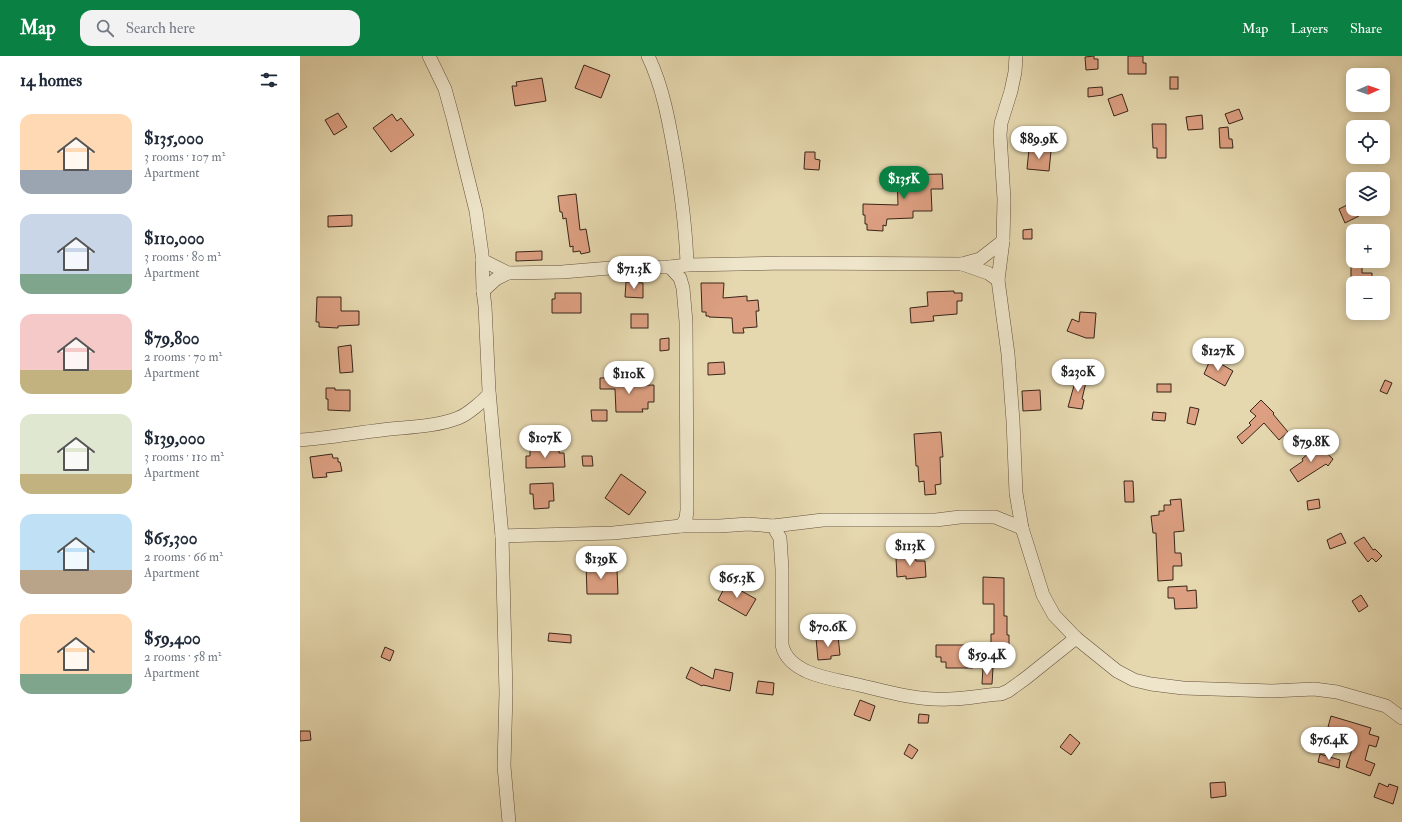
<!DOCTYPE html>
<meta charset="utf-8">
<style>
:root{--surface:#fff;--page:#f2f2f3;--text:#1f2937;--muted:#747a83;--accent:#0b8043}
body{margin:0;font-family:"IM FELL Double Pica",serif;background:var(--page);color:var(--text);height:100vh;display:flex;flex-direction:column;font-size:15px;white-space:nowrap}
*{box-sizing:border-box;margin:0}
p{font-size:13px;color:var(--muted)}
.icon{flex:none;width:22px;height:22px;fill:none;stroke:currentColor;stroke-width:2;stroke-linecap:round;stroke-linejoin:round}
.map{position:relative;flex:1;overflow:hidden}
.drawer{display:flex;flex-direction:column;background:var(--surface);width:300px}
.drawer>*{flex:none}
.needle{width:26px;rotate:88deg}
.buttons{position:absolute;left:1046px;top:12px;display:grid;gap:8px}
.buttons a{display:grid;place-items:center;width:44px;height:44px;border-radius:8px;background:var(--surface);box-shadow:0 2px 10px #0003;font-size:20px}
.price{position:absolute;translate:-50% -34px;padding:0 9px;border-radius:14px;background:#fff;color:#222;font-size:13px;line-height:26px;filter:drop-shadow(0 1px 2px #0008)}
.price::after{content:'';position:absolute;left:50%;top:24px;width:12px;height:9px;margin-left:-6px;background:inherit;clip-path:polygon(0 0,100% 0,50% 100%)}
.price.active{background:var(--accent);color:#fff}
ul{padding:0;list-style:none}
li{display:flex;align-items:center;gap:12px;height:100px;padding:0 20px}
li span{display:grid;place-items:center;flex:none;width:112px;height:80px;border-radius:12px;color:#555}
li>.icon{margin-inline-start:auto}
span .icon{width:48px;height:48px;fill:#fffc;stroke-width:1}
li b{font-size:17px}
h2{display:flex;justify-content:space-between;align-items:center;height:48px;padding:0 20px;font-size:17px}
header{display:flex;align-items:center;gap:24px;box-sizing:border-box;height:56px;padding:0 20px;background:var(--accent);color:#fff}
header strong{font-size:19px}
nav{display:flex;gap:22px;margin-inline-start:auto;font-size:14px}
.search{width:280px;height:36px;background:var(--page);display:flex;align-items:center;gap:10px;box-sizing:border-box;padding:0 14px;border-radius:12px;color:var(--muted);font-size:15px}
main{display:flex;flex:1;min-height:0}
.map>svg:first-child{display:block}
.building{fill:#dc9f81;stroke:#392519}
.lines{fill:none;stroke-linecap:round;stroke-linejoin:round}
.street-casing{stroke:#64523e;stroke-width:14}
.street{stroke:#eee5ca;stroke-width:13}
</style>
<header>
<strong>Map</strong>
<div class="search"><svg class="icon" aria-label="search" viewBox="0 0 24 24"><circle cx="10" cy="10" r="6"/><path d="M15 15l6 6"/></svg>Search here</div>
<nav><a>Map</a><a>Layers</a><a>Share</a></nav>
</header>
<main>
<section class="drawer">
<h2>14 homes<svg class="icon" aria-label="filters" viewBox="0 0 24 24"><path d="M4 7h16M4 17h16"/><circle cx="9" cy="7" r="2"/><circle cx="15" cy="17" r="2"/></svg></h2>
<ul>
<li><span style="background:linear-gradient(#ffd9b3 70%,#9aa5b1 0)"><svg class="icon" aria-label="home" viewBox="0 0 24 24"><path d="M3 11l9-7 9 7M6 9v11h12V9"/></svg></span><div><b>$135,000</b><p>3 rooms · 107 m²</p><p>Apartment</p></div></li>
<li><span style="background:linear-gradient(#c9d6e8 75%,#7fa58c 0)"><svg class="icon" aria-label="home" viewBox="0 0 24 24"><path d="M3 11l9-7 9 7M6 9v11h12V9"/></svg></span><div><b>$110,000</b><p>3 rooms · 80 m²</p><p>Apartment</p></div></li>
<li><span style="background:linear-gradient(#f6c9c9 70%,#c2b280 0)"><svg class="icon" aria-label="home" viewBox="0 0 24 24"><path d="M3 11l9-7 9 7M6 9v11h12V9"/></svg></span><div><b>$79,800</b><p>2 rooms · 70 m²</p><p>Apartment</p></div></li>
<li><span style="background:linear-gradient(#dfe7d0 75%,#c2b280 0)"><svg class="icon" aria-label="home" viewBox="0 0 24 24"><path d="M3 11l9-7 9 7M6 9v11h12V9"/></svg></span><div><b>$139,000</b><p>3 rooms · 110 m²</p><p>Apartment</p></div></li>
<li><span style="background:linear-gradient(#bfe0f5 70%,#b9a48a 0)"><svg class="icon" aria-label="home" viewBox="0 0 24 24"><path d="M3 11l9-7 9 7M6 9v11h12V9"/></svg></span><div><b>$65,300</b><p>2 rooms · 66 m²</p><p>Apartment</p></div></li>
<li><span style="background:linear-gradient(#ffd9b3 75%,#7fa58c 0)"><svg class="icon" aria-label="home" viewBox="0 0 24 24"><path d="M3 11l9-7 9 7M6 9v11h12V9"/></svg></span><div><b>$59,400</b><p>2 rooms · 58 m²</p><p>Apartment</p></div></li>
</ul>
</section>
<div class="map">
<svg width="1102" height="766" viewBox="0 0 1102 766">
<rect width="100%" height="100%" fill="#e5d7ae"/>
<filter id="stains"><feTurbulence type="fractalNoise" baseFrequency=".005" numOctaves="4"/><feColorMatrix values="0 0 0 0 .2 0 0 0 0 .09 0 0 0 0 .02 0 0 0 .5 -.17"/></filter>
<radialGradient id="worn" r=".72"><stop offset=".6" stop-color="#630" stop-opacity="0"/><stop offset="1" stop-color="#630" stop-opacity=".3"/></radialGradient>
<!-- building -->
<g class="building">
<path d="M794,0v3h4v10l-12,1 -1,-13z"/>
<path d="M828,0h15v7h3v11h-18z"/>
<path d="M284,9l26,10 -9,23 -26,-10z"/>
<rect x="870" y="21" width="8" height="12"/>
<path d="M242,22l4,23 -31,5 -3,-20h5l-1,-4z"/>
<path d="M802,31l1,8 -15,2v-9z"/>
<path d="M822,38l6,17 -14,5 -6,-17z"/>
<path d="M939,53l4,10 -14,5 -4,-10z"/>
<path d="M38,57l9,14 -13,8 -9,-15z"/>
<path d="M92,58l5,7 4,-3 13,17 -23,17 -18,-24z"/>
<path d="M902,59l1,14 -15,1 -2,-13z"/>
<path d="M852,68h14v34h-9v-10h-4z"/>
<path d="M928,71l1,12h3l1,9h-13l-1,-20z"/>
<path d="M729,93l22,2 -2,20 -22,-2z"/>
<path d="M505,96h10v7l5,1 -1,10 -15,-1z"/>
<path d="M642,118l1,15h-12l1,22h-19v7l-26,1 -1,7 -3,-1v6l-16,-1v-6h-2v-9h-2v-11l35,1 -1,-30z"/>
<path d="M276,138l4,36 6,-1 4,23 -9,2 -1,-3 -7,1v-6l-3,1 -4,-29 -3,1 -1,-7h-2l-2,-16z"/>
<path d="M1051,147l2,6h3l3,7 -14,7 -6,-14z"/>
<path d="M52,159v11l-24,1v-11z"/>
<path d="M732,173v10h-9v-9z"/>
<path d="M242,195v9l-26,1v-9z"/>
<path d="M1051,211h11v6h10v10h-21z"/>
<path d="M326,226l17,1v15l-18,-1z"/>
<path d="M401,227h23l-1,15 24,-2v5l11,-1 1,11h-3l1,16 -14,1 1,5h-11l-1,-15 -23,-1v-1h-3v-4h-4z"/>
<path d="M654,235v2h8v8h-5v13l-24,2 1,5 -23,2 -1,-15 18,-2 -1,-14z"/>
<path d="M255,237h26v20h-29v-14h3z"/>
<path d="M17,241h24v14h18v14l-21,1v2l-19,-1v-5h-3z"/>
<path d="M780,256l16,1 -2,25h-8l-19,-7 5,-12 7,3z"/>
<rect x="331" y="258" width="17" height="14"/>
<path d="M369,282v12l-9,1v-12z"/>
<path d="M51,289l2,27 -13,1 -2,-26z"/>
<path d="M911,302l22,13 -8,15 -21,-12z"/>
<path d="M424,306l1,12 -17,1v-12z"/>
<path d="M777,319l10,3 -5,21 2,1 -2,9 -14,-2z"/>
<path d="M324,321l1,9 29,-1v17h-6v7h-6l1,3h-27l-1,-23h-15v-11z"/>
<path d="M1085,324l7,3 -5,11 -7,-3z"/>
<rect x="857" y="328" width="14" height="8"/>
<path d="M26,332h9v2h15v21l-22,-1v-11h-2z"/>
<path d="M740,334l1,20 -18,1 -1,-20z"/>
<path d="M961,344l13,13 -1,1 15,18 -9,8 -15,-17 -22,21 -5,-7 14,-12 -2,-2 7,-7 -6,-5z"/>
<path d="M890,351l9,2 -4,16 -8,-2z"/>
<path d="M291,354h16v11h-15z"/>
<path d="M853,356l13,1 -1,8 -13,-1z"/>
<path d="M641,376l2,25h-3l1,27 -6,1 1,9 -11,1 -1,-14 -5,1 -1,-16h-2l-2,-32z"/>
<path d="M1018,389l15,14 -5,7 -2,-2 -28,18 -8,-12 13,-9 -1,-2z"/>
<path d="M259,392v5h5l1,14 -39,1v-12h4v-7z"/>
<path d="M32,398l1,4h5v4h2l2,9 -16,2 1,4 -14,1 -3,-21z"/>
<path d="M282,400h10l1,10h-10z"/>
<path d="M321,418l25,18 -17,23 -24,-17z"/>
<path d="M824,425h9l1,21h-9z"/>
<path d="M253,427l1,18h-5v7l-15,1 -1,-15h-3v-10z"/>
<path d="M881,443l3,32 -10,1 1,21h6l1,13h-9v14l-15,1 -2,-48h-3l-2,-17 8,-1v-4h5v-6h7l-1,-5z"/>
<path d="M1019,443l1,9 -12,2 -1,-9z"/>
<path d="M1041,477l5,10 -16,6 -3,-9z"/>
<path d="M1064,481l9,13 2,-1 7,7 -6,6 -4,-4 -4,4 -14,-19z"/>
<path d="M604,497h11l1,8h9l1,16 -20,2v-3l-9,1 -1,-19 8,-1z"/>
<path d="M286,507h11v3l12,-1v5h8l1,24h-31z"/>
<path d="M683,521l21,1v38h3v19h2v24h-18v-25h3v-30h-11z"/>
<path d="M427,527l29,16 -10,17 -28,-16z"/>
<path d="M887,530v5l9,-1 1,18 -22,1 -1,-11h-6v-11z"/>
<path d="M1061,539l7,11 -9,6 -7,-11z"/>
<path d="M249,577l22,2v8l-23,-2z"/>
<path d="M538,580l2,19 -9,1v3l-13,1 -2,-22z"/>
<path d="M636,589h37v23h-27v-6h-5v-5h-5z"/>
<path d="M85,591l9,4 -4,10 -9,-4z"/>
<path d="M391,611l22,12 2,-10 18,4 -3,18 -27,-6 -1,1 -16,-8z"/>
<path d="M683,611l10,1 -1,16h-10z"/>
<path d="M458,625l16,2 -1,12 -17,-2z"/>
<path d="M560,644l15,6 -5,15 -16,-6z"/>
<path d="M619,658l10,1 -1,8h-10z"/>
<path d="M1031,660l40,12 -2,6 10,3 -3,10 -7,-2 -4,15 10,4 -5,12 -24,-9 7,-20 -10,-3 1,-5 -13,-4 1,-7 -4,-1z"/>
<path d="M0,675h10l1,9 -11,1z"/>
<path d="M770,678l10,9 -9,12 -11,-8z"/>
<path d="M609,688l9,6 -6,9 -8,-5z"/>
<path d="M1020,698l20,6 -1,8 -21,-6z"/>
<path d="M925,726l1,14 -15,2 -1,-15z"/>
<path d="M1079,727l9,4 1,-3 9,3 -5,17 -19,-7z"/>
</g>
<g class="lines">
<defs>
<g id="street">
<path d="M129,0l16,33 8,29 23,93 6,43 1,37 2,15 4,85 13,145 4,157 -2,73 5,56"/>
<path d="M348,0c15,31 21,66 27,100 6,36 11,72 12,109"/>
<path d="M182,204l26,13"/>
<path d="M662,208l18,-5 23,-18"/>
<path d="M370,211l10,11 3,10 3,34 1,188 -1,9 -5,7"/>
<path d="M698,224l5,-39 1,-42 -4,-64 1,-12 10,-32 4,-19 1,-16"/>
<path d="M183,235l13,-12 12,-6 54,-1 60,-5h48l17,-2 97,-2 178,1 26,9 10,7 10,74 5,67 3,72 6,35 21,67 11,20 22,23 41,33 17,9 17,4 32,4 89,3 42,-2 23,3 49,14 16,12"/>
<path d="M0,384c28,-2 55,-7 82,-10 25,-3 53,-3 76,-12 9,-3 25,-17 31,-24"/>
<path d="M473,470l50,-6h113l24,-3h35l27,11"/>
<path d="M202,480l111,-3 68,-7h39l28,-2 25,2 7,12 2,31v76c3,13 12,20 24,26 13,6 29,9 44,12 32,7 65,18 99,16 17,0 34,-4 52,-5l7,-3 18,-13 50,-40"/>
</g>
</defs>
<!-- street casing -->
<use href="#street" class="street-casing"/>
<!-- street -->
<use href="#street" class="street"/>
</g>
<rect width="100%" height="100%" filter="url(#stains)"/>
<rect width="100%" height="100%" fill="url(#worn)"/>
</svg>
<div class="buttons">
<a><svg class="needle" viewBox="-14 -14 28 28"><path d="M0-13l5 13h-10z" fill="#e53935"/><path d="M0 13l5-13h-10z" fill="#747a83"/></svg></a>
<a><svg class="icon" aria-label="locate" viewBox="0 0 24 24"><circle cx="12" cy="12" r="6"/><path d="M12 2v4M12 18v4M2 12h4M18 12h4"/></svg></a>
<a><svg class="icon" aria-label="layers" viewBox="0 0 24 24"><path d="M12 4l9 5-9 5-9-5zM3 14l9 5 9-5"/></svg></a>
<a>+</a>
<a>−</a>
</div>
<b class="price" style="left:739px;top:104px">$89.9K</b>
<b class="price active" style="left:604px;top:144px">$135K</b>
<b class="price" style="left:334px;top:234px">$71.3K</b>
<b class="price" style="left:918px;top:316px">$127K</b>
<b class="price" style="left:778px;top:337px">$230K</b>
<b class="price" style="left:329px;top:339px">$110K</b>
<b class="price" style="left:245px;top:403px">$107K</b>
<b class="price" style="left:1011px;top:407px">$79.8K</b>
<b class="price" style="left:610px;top:511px">$113K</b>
<b class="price" style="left:301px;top:524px">$139K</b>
<b class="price" style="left:437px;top:543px">$65.3K</b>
<b class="price" style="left:528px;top:592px">$70.6K</b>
<b class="price" style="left:687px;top:620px">$59.4K</b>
<b class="price" style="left:1029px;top:705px">$76.4K</b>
</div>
</main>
